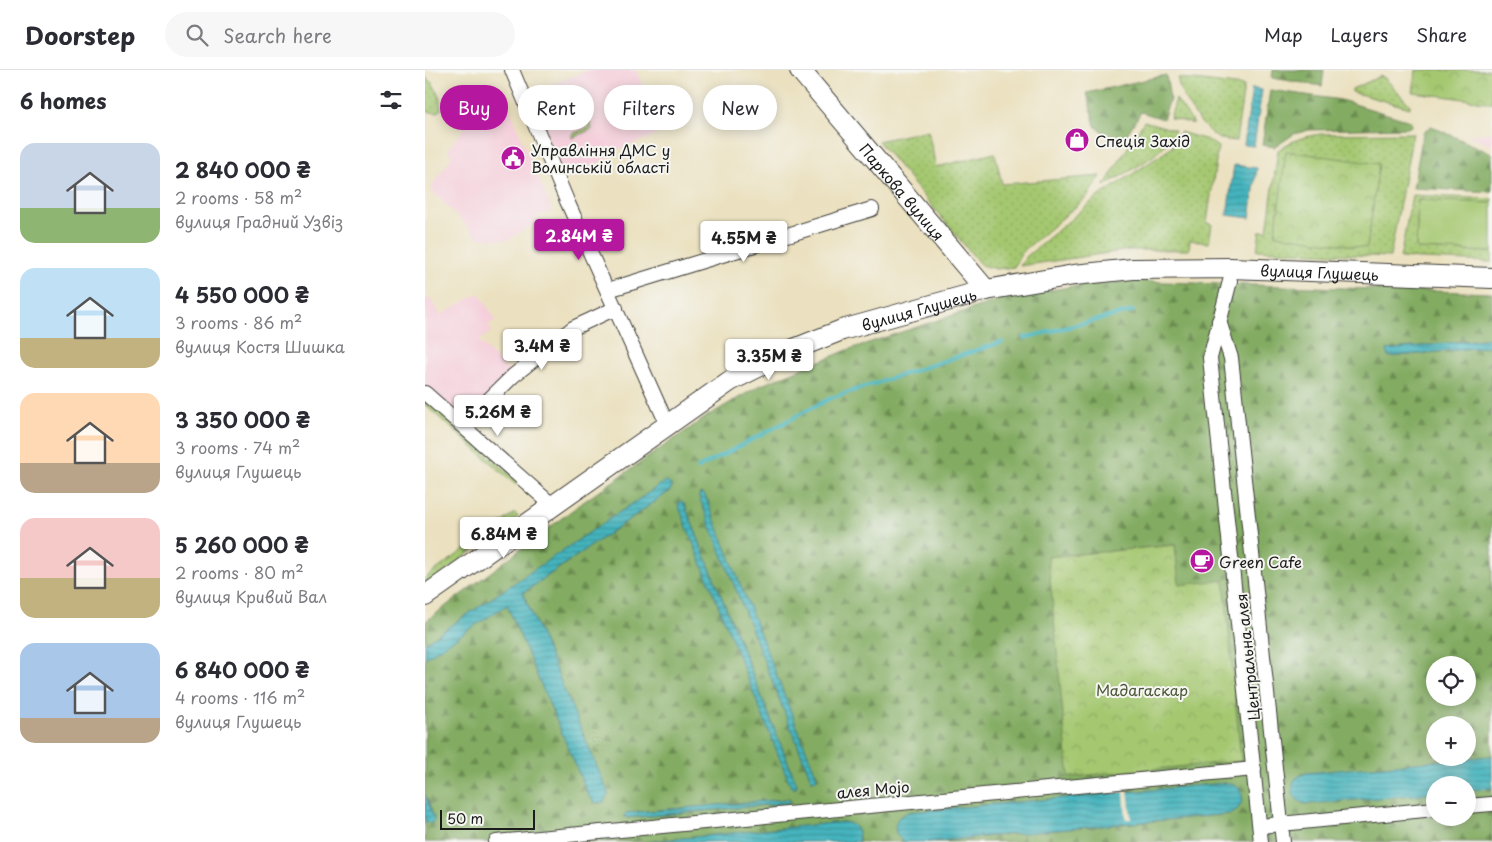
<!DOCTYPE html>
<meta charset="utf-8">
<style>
:root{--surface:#fff;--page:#f7f7f7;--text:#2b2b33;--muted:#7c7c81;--line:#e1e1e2;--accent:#b5179e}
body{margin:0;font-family:"Playpen Sans",sans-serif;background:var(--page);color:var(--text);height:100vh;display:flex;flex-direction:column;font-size:19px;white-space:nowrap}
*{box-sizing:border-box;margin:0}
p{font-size:16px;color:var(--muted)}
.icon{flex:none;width:28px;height:28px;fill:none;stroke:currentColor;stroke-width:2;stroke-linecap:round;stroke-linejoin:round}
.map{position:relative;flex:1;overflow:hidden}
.sheet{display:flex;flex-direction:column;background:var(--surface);width:425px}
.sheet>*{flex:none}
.hud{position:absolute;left:15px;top:15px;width:475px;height:45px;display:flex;gap:10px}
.controls{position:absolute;left:1001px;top:586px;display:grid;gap:10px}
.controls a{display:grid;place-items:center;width:50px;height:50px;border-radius:50%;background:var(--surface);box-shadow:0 2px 12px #0003;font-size:25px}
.scale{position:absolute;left:15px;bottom:12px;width:95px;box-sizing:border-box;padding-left:5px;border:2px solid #1c1c1c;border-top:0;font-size:14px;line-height:18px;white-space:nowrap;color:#1c1c1c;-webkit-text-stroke:4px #f6f6f2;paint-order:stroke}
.price{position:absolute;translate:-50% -42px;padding:0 11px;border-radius:5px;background:#fff;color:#222;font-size:16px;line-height:32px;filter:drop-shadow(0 1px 2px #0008)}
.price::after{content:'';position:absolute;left:50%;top:30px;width:15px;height:11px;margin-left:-8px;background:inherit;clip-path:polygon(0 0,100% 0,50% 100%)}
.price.selected{background:var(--accent);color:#fff}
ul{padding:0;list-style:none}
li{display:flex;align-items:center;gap:15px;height:125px;padding:0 20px}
li span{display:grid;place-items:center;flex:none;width:140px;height:100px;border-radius:15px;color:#555}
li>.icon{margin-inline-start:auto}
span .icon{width:60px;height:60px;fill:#fffc;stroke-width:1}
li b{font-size:21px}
h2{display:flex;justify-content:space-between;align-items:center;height:60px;padding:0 20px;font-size:21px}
.tag{padding:0 18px;border-radius:22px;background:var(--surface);box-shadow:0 2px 12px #0003;font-size:18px;line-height:45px}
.tag.selected{background:var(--accent);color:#fff}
header{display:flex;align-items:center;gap:30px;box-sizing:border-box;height:70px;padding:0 25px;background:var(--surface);border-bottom:1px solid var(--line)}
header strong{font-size:24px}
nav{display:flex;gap:28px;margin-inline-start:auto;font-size:18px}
.search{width:350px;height:45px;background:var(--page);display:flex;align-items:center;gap:12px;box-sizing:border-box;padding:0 18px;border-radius:28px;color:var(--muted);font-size:19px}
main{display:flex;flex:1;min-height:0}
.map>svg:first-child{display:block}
.built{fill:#f5cfdb}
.grass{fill:url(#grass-dots);stroke:#607246}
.forest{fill:url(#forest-firs);stroke:#50643f;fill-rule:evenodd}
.park{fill:url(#park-crowns);stroke:#607246}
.pitch{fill:#a4c770;stroke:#607246}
.water{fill:url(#water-rules);stroke:#30686c}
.pier{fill:#ebe1c0}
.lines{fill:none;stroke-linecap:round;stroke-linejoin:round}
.stream{stroke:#45b4bd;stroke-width:4}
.street-casing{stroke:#3b3a35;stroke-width:16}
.secondary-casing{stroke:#3b3a35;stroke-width:22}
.street{stroke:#fff;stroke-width:14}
.secondary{stroke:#fff;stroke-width:20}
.labels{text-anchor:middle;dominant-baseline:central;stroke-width:4;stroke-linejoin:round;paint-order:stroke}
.poi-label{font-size:15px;fill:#1c1c1c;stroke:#f6f6f2;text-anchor:start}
.street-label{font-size:15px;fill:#1c1c1c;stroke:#f6f6f2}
.park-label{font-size:15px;fill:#4c5839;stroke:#f6f6f2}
</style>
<header>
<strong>Doorstep</strong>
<div class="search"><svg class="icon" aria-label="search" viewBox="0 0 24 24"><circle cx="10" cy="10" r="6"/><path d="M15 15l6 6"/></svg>Search here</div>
<nav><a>Map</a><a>Layers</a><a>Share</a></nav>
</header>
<main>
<section class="sheet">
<h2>6 homes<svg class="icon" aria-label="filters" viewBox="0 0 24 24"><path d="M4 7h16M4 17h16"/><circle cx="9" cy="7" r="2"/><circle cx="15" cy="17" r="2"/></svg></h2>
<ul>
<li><span style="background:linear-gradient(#c9d6e8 65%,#8fb573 0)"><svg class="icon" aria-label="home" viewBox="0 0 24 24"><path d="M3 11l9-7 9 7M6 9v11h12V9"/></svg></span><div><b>2 840 000 ₴</b><p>2 rooms · 58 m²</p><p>вулиця Градний Узвіз</p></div></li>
<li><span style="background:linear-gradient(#bfe0f5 70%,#c2b280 0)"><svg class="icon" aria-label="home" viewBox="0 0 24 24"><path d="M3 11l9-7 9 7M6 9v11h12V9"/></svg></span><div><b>4 550 000 ₴</b><p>3 rooms · 86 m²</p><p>вулиця Костя Шишка</p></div></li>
<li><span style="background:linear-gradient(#ffd9b3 70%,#b9a48a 0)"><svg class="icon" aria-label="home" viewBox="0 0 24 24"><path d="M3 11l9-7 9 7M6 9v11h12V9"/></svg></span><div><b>3 350 000 ₴</b><p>3 rooms · 74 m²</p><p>вулиця Глушець</p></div></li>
<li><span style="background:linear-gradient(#f6c9c9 60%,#c2b280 0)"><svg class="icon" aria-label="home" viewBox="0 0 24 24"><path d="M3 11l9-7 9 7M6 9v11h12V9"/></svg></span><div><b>5 260 000 ₴</b><p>2 rooms · 80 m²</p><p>вулиця Кривий Вал</p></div></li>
<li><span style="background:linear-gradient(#a9c7e8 75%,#b9a48a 0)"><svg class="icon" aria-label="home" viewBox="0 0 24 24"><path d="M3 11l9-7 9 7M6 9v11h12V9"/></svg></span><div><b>6 840 000 ₴</b><p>4 rooms · 116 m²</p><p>вулиця Глушець</p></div></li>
</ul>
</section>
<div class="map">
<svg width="1067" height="772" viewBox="0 0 1067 772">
<defs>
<pattern id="grass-dots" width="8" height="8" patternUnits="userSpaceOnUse" patternTransform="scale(1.25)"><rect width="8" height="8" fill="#a4c770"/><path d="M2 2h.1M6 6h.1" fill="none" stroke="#8daa60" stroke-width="1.8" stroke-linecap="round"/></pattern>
<pattern id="forest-firs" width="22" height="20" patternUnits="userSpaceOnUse" patternTransform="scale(1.25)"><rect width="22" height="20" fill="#83ac62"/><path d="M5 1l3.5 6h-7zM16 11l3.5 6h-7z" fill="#6a8b50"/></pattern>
<pattern id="park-crowns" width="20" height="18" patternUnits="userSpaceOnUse" patternTransform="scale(1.25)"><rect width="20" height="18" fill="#a4c770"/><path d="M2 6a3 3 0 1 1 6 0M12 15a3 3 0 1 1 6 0" fill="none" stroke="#8daa60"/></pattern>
<pattern id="water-rules" width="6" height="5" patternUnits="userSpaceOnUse" patternTransform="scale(1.25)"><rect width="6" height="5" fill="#45b4bd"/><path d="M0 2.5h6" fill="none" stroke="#399299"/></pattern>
</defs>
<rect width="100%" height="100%" fill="#f6f6f2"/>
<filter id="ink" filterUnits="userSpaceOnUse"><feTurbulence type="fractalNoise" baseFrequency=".02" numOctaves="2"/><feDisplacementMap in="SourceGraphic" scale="10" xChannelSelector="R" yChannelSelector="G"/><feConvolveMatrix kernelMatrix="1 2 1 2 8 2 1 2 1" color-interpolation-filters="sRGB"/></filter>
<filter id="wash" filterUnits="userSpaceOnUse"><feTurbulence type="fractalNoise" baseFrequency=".0096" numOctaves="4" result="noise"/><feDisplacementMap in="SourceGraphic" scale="20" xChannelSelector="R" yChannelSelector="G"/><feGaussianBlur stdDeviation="1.12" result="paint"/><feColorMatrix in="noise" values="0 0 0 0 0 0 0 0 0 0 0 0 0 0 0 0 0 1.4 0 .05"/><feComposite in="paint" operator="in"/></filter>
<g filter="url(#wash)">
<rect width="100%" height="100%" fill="#ebe1c0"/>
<!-- built -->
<g class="built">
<path d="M164,0h47l25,63 -51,20 1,4 -37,17 2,2 -7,3 -6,-4 -26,-64 3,-1 -7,-18z"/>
<path d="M73,30h6l4,5 43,103 -2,4 -13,5 2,4 -30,19 -29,-2 -49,-49 22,-32 -4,-7 31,-43z"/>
<path d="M1067,63v13l-24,-11z"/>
<path d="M54,223l17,27 -8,5 4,6 -13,10 31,32 -46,45 -39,-33v-85l4,-2 12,17z"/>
</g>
<!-- grass -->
<g class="grass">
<path d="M956,6l4,2 25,27v3l-58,-16v-3z"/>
<path d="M0,7c11,7 16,20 16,33l-4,3 -12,-2z"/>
<path d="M753,8l66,8 -8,55c-5,-1 -11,-1 -16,-2 -14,-5 -44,-46 -42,-61z"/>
<path d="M751,29l18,25 -24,-6z"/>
<path d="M159,34l8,25 -20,9v-4l17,-7 -9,-21z"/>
<path d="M719,51l31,9c-11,26 -49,42 -71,56z"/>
<path d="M503,60l8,37 59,-14 7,31 99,-8 -15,22 -64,54 -8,15 -18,2 -15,-4 -103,-124z"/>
<path d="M755,62l28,8 10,7 -11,76 5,1 -3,19 -19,-3 -1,10h-60l-109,16 6,-9 69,-58 76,-51z"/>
<path d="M988,63l-23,124 -133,-7 3,-19h7l11,-81c14,-10 27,-14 43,-16z"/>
<path d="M987,125l80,4v4l-74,-3 -2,49 76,3v10l-92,-4z"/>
<path d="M0,330l94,82 -3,3 -91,-80z"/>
<path d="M90,443l3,4 -93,69v-8z"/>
</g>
<!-- forest -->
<g class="forest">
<path d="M848,0h51l-2,16 -50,-8z"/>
<path d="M741,5l4,24 -7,20 -22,-7 -21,33 -25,-19 -8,-33z"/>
<path d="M845,20l71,10 69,21 2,4 -4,3 -99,2 -15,4 -19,13 -13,-2z"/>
<path d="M1006,56l61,28v38l-79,-4 10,-55z"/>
<path d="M708,211l359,12v45l-105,12 3,7 102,-11v410l-191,18 2,30 132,-11v25h32l1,-28 24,-2v54h-565l302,-28 -3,-31 -317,29 -7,29 3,1h-47c3,-11 -4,-19 -15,-20l-198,20h-220v-22l2,3 7,-5 -9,-24v-136l82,-54 82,193 7,6 12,-9 -85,-201 147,-102 2,-5 -8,-3 -239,160v-21l154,-117 130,-90 50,-29 91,-37 158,-52 67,-11zM274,425l114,286 -2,-2zM257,431l2,2 113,282zM750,475l4,40 -131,-28zM1010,595h32v33h-32zM1010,655h32v33h-32zM363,729v4l-161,15 -1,-5z"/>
</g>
<!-- park -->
<g class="park">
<path d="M991,0h76v33l-79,-11z"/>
<path d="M861,81l93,13 -12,84 -92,-13z"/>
<path d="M750,475l4,40 45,-5 17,181 -172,16 -21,-220z"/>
</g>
<!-- pitch -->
<path class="pitch" d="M993,130l74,3v49l-76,-3z"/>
<!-- water -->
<g class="water">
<path d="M827,18l10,2 -8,56 -10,-1z"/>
<path d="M809,95l23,3 -7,50 -23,-3z"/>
<path d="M1067,268v8l-103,11 -2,-7z"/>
<path d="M241,411l6,5 -2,5 -147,102 84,197 1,4 -4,8 -8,1 -7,-6 -82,-192 -82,53v-15z"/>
<path d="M275,423l5,2 112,282 -2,4 -4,-2 -112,-282z"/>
<path d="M255,431l4,2 113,282 -2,4 -4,-2 -113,-282z"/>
<path d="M1067,686v32l-24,2 -1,-5h-32v8l-126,11c-15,-1 -21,-14 -13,-26l10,-5z"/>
<path d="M801,713h5l9,6 3,11 -5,9 -9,5 -302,28h-22c-11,-6 -12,-16 -6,-25l10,-5z"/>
<path d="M0,724l9,24v3l-4,3 -5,-4z"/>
<path d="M363,729l2,2 -2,2 -161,15 -3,-2 2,-3z"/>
<path d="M418,752c11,1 18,8 15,20h-213z"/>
</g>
<!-- pier -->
<path class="pier" d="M703,719l3,30h-5l-2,-27 -12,1v-2z"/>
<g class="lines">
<!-- stream -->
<g class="stream">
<path d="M599,268l109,-27"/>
<path d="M273,398l133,-70 171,-56"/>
</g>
</g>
</g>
<g filter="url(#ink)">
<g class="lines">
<defs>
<g id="street">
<path d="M87,0l55,131 100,223"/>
<path d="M805,211l-20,77 51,484"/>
<path d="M183,220l264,-81"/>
<path d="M794,251l12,37 52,484"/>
<path d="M0,323l127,112"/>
<path d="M38,355l50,-49 60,-48 43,-20"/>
<path d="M1042,736l25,-2"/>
<path d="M835,756l175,-17"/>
<path d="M71,772l758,-73"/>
</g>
<g id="secondary">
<path id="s1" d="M375,0l186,220"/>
<path id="s2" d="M0,526l305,-215 64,-32 48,-19 144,-40 88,-15 59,-6 97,-1 262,10"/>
</g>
</defs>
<!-- street casing -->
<use href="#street" class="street-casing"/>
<!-- secondary casing -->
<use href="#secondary" class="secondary-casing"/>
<!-- street -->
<use href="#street" class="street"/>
<!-- secondary -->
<use href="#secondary" class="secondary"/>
</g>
</g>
<!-- icons -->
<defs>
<symbol id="shop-disc" viewBox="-11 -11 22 22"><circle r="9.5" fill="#b5179e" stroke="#f6f6f2"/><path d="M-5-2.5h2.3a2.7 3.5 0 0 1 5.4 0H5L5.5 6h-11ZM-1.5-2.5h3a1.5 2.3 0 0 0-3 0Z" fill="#fff"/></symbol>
<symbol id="civic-disc" viewBox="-11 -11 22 22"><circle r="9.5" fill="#b5179e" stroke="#f6f6f2"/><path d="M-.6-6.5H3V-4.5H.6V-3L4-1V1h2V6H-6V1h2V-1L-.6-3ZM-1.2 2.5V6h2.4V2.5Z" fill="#fff"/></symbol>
<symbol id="cafe-disc" viewBox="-11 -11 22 22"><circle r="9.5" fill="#b5179e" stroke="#f6f6f2"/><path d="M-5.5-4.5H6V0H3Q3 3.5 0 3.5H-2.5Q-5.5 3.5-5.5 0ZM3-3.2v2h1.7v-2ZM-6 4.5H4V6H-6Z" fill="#fff"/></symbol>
</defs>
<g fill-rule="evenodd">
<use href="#shop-disc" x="638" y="56" width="28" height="28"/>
<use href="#civic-disc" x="74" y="74" width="28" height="28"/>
<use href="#cafe-disc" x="763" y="477" width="28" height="28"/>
</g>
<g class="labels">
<!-- poi labels -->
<g class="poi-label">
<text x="670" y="70">Спеція Захід</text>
<text x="106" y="79">Управління ДМС у<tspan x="106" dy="17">Волинській області</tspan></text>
<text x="794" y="491">Green Cafe</text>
</g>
<!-- street labels -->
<g class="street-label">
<text stroke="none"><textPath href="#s1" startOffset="159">Паркова вулиця</textPath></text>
<text stroke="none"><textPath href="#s2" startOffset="981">вулиця Глушець</textPath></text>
<text stroke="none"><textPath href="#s2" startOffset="576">вулиця Глушець</textPath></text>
<text transform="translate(822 587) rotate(-96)">Центральна алея</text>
<text transform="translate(448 719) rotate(-5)">алея Mojo</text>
</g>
<!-- park labels -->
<g class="park-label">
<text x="717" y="619">Мадагаскар</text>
</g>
</g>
</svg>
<div class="controls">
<a><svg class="icon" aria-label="locate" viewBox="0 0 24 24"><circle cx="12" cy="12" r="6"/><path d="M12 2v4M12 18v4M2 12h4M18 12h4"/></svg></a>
<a>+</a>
<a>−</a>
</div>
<div class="scale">50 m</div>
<b class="price selected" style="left:154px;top:191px">2.84M ₴</b>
<b class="price" style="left:319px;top:193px">4.55M ₴</b>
<b class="price" style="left:117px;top:301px">3.4M ₴</b>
<b class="price" style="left:344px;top:311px">3.35M ₴</b>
<b class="price" style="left:73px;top:367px">5.26M ₴</b>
<b class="price" style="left:79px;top:489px">6.84M ₴</b>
<div class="hud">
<a class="tag selected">Buy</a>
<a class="tag">Rent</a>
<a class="tag">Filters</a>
<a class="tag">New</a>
</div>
</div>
</main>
